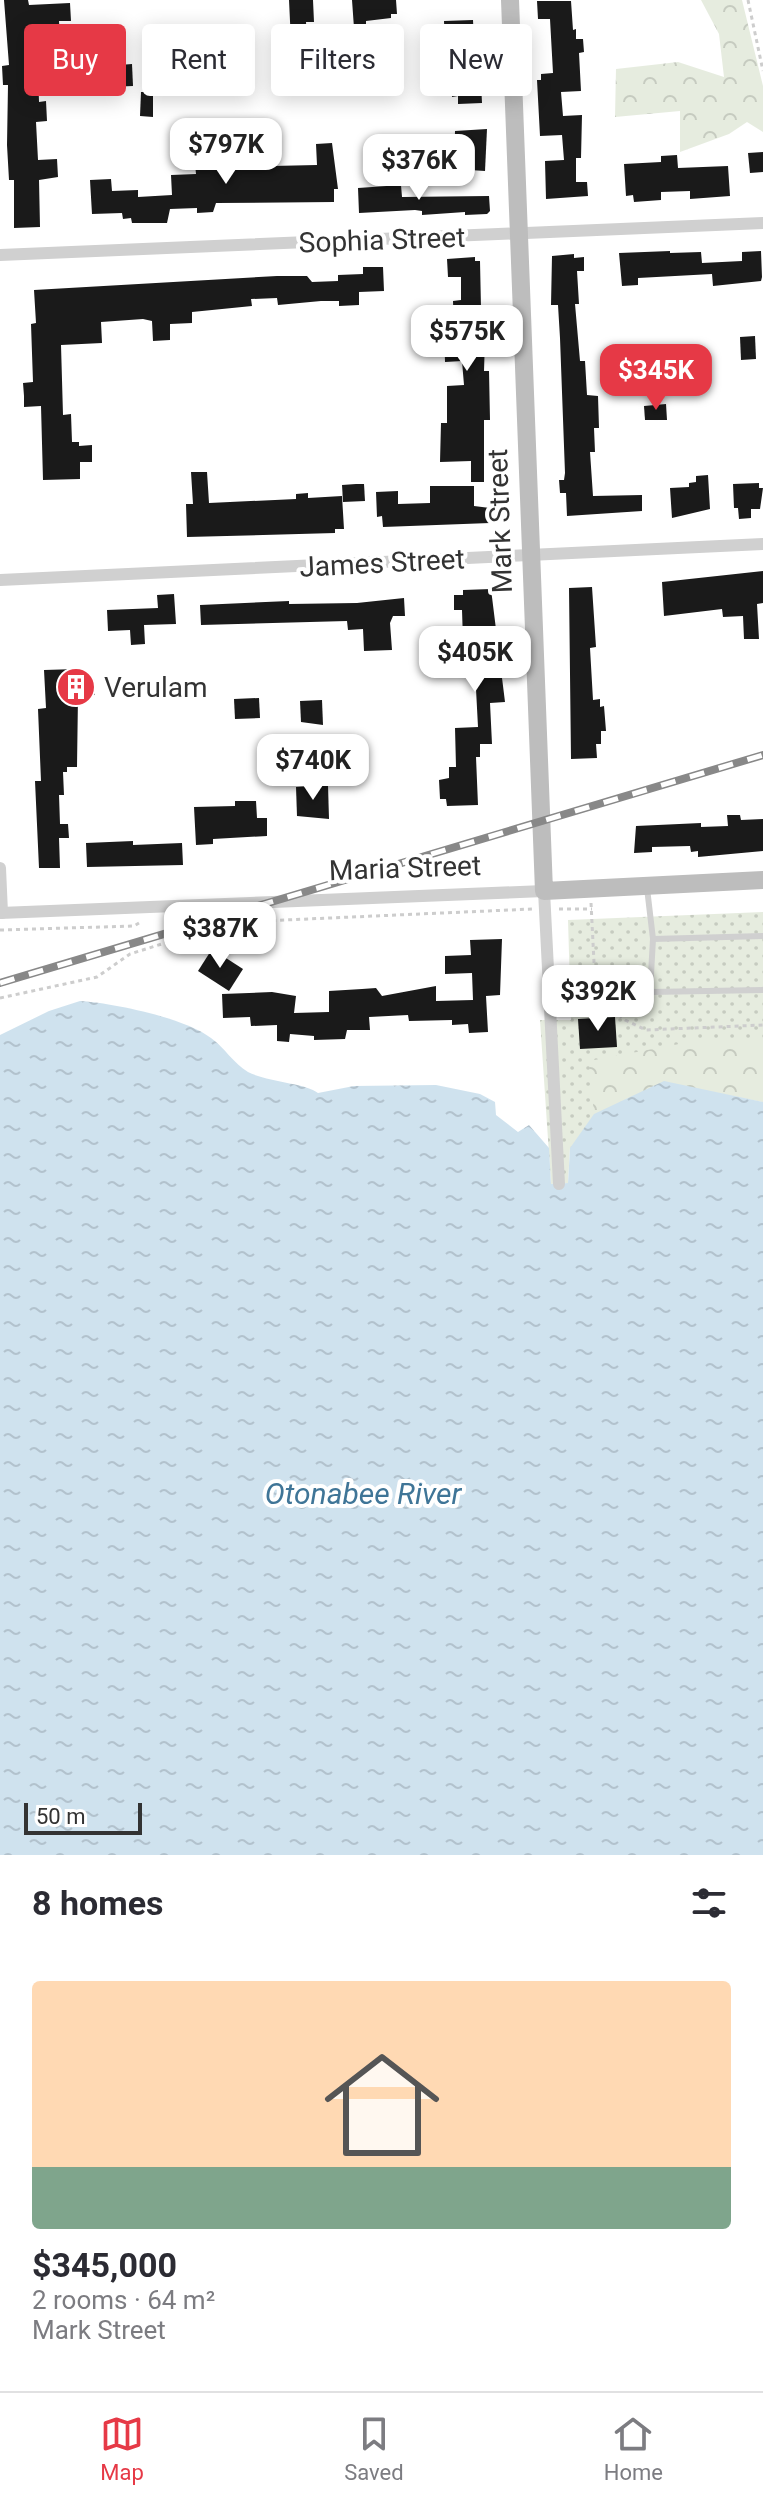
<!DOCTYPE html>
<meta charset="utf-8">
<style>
:root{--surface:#fff;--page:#f7f7f7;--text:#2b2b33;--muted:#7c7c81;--line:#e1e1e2;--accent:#e63946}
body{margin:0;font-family:Roboto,sans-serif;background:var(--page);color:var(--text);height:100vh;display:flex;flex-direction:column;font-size:30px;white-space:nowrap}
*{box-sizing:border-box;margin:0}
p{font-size:26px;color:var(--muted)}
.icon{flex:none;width:44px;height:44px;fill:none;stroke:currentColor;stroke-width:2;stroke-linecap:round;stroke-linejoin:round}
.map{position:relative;height:1855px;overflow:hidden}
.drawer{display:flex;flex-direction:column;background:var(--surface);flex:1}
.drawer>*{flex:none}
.top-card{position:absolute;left:24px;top:24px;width:716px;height:72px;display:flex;gap:16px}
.scale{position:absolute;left:24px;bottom:20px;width:118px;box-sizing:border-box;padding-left:8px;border:4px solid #333;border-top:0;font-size:22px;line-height:28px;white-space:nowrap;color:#333;-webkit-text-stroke:6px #fff;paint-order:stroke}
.price{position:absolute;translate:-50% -68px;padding:0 18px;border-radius:16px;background:#fff;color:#222;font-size:26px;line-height:52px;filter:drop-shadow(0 2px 4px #0008)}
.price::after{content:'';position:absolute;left:50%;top:48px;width:24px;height:18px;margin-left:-12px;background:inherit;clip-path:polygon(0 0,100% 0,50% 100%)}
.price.active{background:var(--accent);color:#fff}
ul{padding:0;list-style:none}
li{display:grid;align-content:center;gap:16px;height:424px;padding:0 32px}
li+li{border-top:2px solid var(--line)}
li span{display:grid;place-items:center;height:248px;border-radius:8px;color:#555}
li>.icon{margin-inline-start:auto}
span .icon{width:144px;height:144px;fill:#fffc;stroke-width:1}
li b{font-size:34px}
h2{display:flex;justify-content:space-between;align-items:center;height:96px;padding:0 32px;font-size:34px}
.chip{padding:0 28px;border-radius:8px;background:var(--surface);box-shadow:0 4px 20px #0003;font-size:28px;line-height:72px}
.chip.active{background:var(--accent);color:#fff}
.menu{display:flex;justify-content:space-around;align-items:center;height:112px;border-top:2px solid var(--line);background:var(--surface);font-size:22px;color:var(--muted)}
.menu a{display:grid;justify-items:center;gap:4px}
.menu .active{color:var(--accent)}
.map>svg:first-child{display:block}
.green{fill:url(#green-dots)}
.forest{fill:url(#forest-crowns)}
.water{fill:url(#water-ripples)}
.building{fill:#1a1a1a}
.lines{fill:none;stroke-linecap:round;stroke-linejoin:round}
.path{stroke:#cdcdcd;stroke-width:3;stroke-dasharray:4 4;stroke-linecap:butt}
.lane{stroke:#d0d0d0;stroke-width:6}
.street{stroke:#d0d0d0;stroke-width:12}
.secondary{stroke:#bdbdbd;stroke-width:18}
.rail-casing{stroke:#888;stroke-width:8}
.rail{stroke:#fff;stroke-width:5;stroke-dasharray:15;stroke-linecap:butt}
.labels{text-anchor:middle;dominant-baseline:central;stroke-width:8;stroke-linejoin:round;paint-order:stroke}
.street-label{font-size:28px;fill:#333;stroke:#fff}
.poi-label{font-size:28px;fill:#333;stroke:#fff;text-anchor:start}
.water-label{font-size:30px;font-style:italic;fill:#3f7597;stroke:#fff}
</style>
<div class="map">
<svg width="763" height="1855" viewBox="0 0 763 1855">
<defs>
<pattern id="green-dots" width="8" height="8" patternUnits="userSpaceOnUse" patternTransform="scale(2)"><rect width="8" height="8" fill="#e6ecdf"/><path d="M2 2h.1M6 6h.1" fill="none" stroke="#c6cbc0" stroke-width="1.8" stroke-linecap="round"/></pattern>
<pattern id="forest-crowns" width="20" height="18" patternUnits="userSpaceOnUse" patternTransform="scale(2)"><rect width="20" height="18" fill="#e6ecdf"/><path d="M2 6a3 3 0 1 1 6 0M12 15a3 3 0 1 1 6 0" fill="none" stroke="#c6cbc0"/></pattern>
<pattern id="water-ripples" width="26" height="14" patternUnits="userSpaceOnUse" patternTransform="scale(2)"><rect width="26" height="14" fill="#cfe2ee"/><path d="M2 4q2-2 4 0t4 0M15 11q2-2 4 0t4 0" fill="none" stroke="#b2c2cd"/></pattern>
</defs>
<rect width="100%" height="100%" fill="#fff"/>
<!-- green -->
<path class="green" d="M763,912v190l-99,-20 -94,66 -2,35 -17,1 -11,-164h31l-3,-100z"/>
<!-- forest -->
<g class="forest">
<path d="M701,0h41l21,86v46l-16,-10 -18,12 -49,18v-41l-65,6 1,-48 62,-7 46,15 -5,-43z"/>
<path d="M711,1038l52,1v63l-99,-20 -70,32 -5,-53z"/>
</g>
<!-- water -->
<path class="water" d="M80,1001c33,2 105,17 131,37 13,9 23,26 37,34 19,10 58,11 70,21l36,-7 82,-1 44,9 15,8 1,13 22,17 11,-7 20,23 2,36 17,-1 2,-35 24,-34 70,-33 99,21v753h-763v-820l49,-24z"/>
<!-- building -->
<g class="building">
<path d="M4,0h24l1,5 41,-2 1,18h-12l1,19 -23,1 2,61 7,-1 1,20 -11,1 2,38 19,-1 1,18 -19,3 1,47 -26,1v-48h-5l-2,-35 1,-60h-5l-1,-19 7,-1z"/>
<path d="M289,0h24l1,22h-8l1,19 -16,1z"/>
<path d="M352,0h44l1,14h-6v4l-25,3v6l-12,1z"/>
<path d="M537,1h34l2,29 3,-1v10h7l1,13 -5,1 2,38 -20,1 2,24 19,-1 -1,43h-5v24h11l1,14 -42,3 -1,-38 19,-1 -2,-25 -22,1 -3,-56h4v-6l12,-1 -3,-54h-12z"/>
<path d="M473,20l3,62h5l1,21 -24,1v-8l-6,1 -1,-27h-5l-2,-49z"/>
<path d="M239,28l2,43h-59l-1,-19 38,-2 -1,-21z"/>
<path d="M342,62l1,16 -25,1 -1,-16z"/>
<path d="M132,64l1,22 -25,1 -1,-21z"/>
<path d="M141,92h12v25l-13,-1z"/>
<path d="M487,129l-2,42 -31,-2 1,-38z"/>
<path d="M332,143l6,46h-4v13l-118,1 -3,9 -16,1v-5l-27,1 -3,14h-35l-1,-5 -8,1 -1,-6 -30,1 -2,-34 21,-1 1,12 26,-1v7l34,-2 -1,-20 25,-1 -1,-10 26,-1v-18h14v5l35,-1 2,17 45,-1 -1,-21z"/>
<path d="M763,152v20l-13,1 -2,-20z"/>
<path d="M677,155l1,13 50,-2 2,30 -40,3v-8l-29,1v8l-27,2 -1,-7 -7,1 -2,-32 37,-2v-6z"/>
<path d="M401,185l1,12 87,-1 1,15 -3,3 -22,1v-3l-43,3v-4l-7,-1 -56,3 -1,-25z"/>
<path d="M670,251v2l31,-1 1,11 40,-2v-9l19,-1 1,26 -1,4 -48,5 -1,-12 -74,4v7l-16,1 -3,-33z"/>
<path d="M574,254v4l10,-1v14h-7l2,33h-4l5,57h5l2,34 11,1 1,32h-5l1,24h-5l3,44 49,-1v16l-75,5 -1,-23h-6l-1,-13h5l1,-7 -5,-135 -2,-33h-7l1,-49z"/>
<path d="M475,257v4h5l1,47h5l-2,63h5l1,49h-6v62h-13v-21l-31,1 1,-39h6v-37l17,-1 -2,-24 -17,1 -1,-33h10l-1,-28 8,-1v-23h-13l-1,-18z"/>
<path d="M363,267h20l1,24 -25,1v13l-20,1v-5h-18l-43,4 -1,-7 -26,1 1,7 -60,6v11l-22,1v16l-17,1 -1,-20 -9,-2 -42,3 1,21 -41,2 2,70 8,-1 1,28h7v4l13,-1v17h-12v17l-37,1 -2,-74 -17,1v-11l-1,-13 10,-1 -2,-58 5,-1 -2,-33 243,-14h30l5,6 26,-1v-6l25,-1z"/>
<path d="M755,336l1,23 -15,1 -1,-23z"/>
<path d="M666,404l1,16h-22l-1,-14z"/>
<path d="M191,472h16l2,31 87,-4v-5l12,-1v5l34,-2 2,33h-9v4l-148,4 -1,-33h7z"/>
<path d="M708,475l2,34 -38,9 -2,-30 19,-1v-4l7,-1v-6z"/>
<path d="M759,483v5h4l-3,21h-9v9l-12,1 -1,-11h-4l-1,-24z"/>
<path d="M356,484h8l1,17 -22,1 -1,-17z"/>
<path d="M430,486h44v20l16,2v15l-107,4 -1,-11 -5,1 -1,-25 22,-1v13l32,-1z"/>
<path d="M763,571v32l-6,1 2,35h-15l-1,-23 -20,1 -1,-8 -58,7 -2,-34z"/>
<path d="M592,587l4,60 -6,1 3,52 7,-1v8l4,-1 2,25h-5v13h-5l1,14 -26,1 -2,-171z"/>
<path d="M491,589l14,113 -15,1 2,41h-12v13h-4l2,48 -31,1 -1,-7h-6l-1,-19 10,-2v-11h7l-1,-39 23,-1 -3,-57 -11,1 -2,-61h-8v-15h9v-5z"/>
<path d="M174,594l2,30 -32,1 1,19 -14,1 -1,-15 -22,1 -1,-21 51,-2 -1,-13z"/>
<path d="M404,598l1,18h-12l-3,7 2,27 -28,1 -1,-22 -15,1 -1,-9 -146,4 -1,-20 89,-4v3l68,-1z"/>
<path d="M77,669v10h17l1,16 -17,1 -1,71h-10v5h-4l1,23h-5l1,29h8l1,14h-10l1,30h-21l-4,-87h6l-3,-72 8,-1 -2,-38z"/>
<path d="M259,698l1,20 -25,1 -1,-20z"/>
<path d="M322,700l1,25 -22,-3 -1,-21z"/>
<path d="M328,785l1,34 -32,-3 -1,-29z"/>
<path d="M235,801h21l1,17h10v18l-54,3v5l-17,1 -2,-38 41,-1z"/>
<path d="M727,815h13l1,5 22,-1v32l-65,6v-6l-7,1 -1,-6 -38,1v5l-18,1 2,-27 65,-3v4l27,-1z"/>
<path d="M133,841v4l49,-2 1,22 -96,2 -1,-24z"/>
<path d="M502,939l-2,56 -14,1 2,36 -19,1 -1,-9 -16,1v-5l-43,1 -1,-6 -39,2 1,13h-23l-2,9 -31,1v-4l-24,-2 -1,8 -12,-1v-16l-26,1 -1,-9 -27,1 -1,-24 50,-2 24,4 -2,17 35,-1v-21l33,-2 14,-1 6,8 54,-10v15l37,-1 -1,-27 -27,1v-18l26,-1 -1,-15z"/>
<path d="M212,949l31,20 -14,22 -31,-20z"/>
<path d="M615,1017l2,30 -37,2 -2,-30z"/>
</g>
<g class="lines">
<!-- path -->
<g class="path">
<path d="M748,0l15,71"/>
<path d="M591,903l4,79 16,26 14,12 21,10 117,-5"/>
<path d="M559,909h33"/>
<path d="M259,916l3,5 270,-12"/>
<path d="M0,930l134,-4 5,-3"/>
<path d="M0,998l97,-21 33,-23 92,-29 40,-4"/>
</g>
<!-- lane -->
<g class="lane">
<path d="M647,888l6,51 -3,53 113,-2"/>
<path d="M653,939l110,-3"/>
</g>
<!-- street -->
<g class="street">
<path d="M0,255l763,-32"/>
<path d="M0,580l763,-36"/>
<path d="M0,868l2,45"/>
<path d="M0,913l544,-22 15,293"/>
</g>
<!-- secondary -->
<path class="secondary" d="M510,0l34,891 219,-11"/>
<defs>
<path id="rail" d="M0,983l763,-228"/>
</defs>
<!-- rail casing -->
<use href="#rail" class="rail-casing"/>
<!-- rail -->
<use href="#rail" class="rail"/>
</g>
<!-- icons -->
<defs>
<symbol id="building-disc" viewBox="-11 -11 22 22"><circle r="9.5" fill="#e63946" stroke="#fff"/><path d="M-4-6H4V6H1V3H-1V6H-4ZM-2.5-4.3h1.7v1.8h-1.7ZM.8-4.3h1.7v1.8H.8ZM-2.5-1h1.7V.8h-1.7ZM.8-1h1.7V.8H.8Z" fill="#fff"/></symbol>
</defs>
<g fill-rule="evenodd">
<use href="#building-disc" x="54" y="665" width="44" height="44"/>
</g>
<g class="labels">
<!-- street labels -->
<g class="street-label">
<text transform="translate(382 240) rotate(-2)">Sophia Street</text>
<text transform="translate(500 521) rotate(-92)">Mark Street</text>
<text transform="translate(382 563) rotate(-3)">James Street</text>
<text transform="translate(405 868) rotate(-2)">Maria Street</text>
</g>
<!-- poi labels -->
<g class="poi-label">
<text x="104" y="687">Verulam</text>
</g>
<!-- water labels -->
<g class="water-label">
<text x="363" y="1493">Otonabee River</text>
</g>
</g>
</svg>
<div class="scale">50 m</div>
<b class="price" style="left:226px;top:186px">$797K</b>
<b class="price" style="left:419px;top:202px">$376K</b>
<b class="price" style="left:467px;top:373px">$575K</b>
<b class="price active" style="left:656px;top:412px">$345K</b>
<b class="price" style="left:475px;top:694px">$405K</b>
<b class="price" style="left:313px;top:802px">$740K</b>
<b class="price" style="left:220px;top:970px">$387K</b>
<b class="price" style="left:598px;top:1033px">$392K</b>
<div class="top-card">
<a class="chip active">Buy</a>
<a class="chip">Rent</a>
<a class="chip">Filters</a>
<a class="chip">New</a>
</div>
</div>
<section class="drawer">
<h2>8 homes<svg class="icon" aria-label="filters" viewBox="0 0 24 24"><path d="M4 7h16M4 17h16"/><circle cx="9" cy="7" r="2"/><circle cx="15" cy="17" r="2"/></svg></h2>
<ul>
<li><span style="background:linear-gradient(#ffd9b3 75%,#7fa58c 0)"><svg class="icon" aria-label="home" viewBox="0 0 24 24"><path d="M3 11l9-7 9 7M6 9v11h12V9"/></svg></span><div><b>$345,000</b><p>2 rooms · 64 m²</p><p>Mark Street</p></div></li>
</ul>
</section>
<nav class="menu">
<a class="active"><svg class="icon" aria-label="map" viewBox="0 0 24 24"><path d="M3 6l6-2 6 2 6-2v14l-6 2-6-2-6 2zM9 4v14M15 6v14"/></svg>Map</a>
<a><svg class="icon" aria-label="saved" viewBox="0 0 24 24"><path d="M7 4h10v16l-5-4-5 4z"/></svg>Saved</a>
<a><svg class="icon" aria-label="home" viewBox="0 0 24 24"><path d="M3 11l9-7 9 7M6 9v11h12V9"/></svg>Home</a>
</nav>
